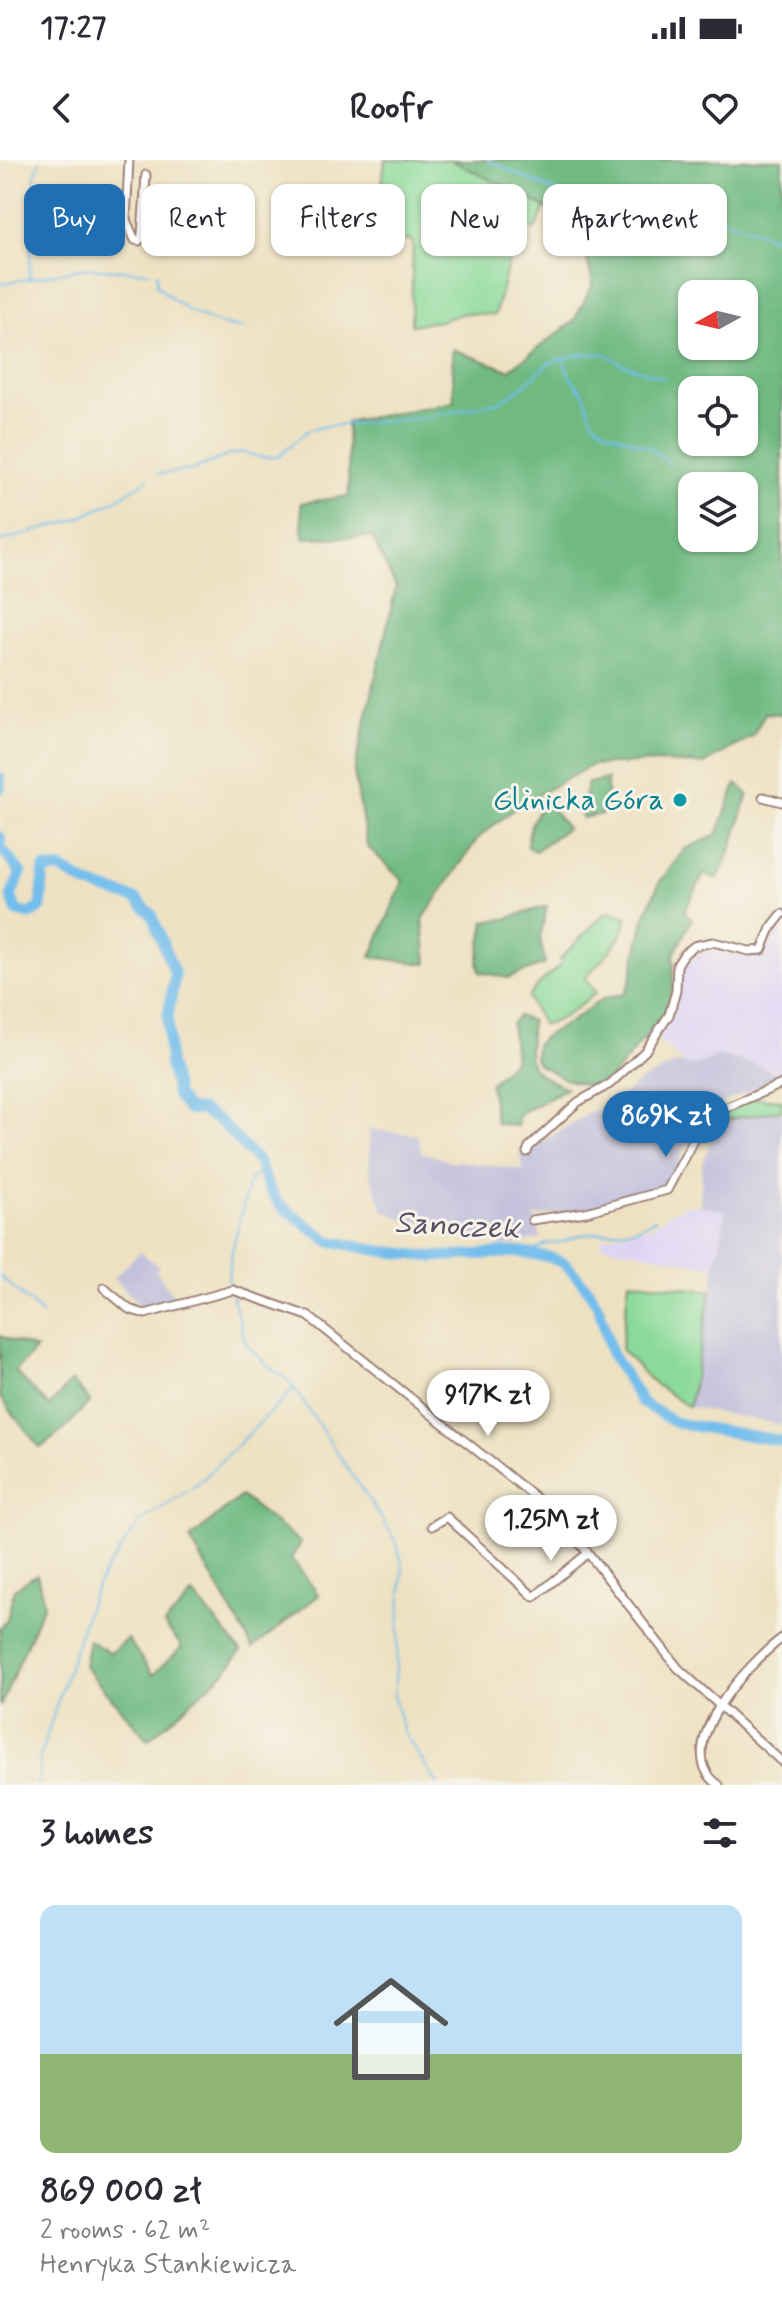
<!DOCTYPE html>
<meta charset="utf-8">
<style>
:root{--surface:#fff;--page:#f2f2f3;--text:#2b2b33;--muted:#7c7c81;--line:#e1e1e2;--accent:#1f6fb2}
body{margin:0;font-family:Mynerve,sans-serif;background:var(--page);color:var(--text);height:100vh;display:flex;flex-direction:column;font-size:30px;white-space:nowrap}
*{box-sizing:border-box;margin:0}
p{font-size:26px;color:var(--muted)}
.icon{flex:none;width:44px;height:44px;fill:none;stroke:currentColor;stroke-width:2;stroke-linecap:round;stroke-linejoin:round}
.map{position:relative;height:1625px;overflow:hidden}
.details{display:flex;flex-direction:column;background:var(--surface);flex:1}
.details>*{flex:none}
.banner{position:absolute;left:24px;top:24px;width:734px;height:72px;display:flex;gap:16px}
.needle{width:52px;rotate:262deg}
.tools{position:absolute;left:678px;top:120px;display:grid;gap:16px}
.tools a{display:grid;place-items:center;width:80px;height:80px;border-radius:16px;background:var(--surface);box-shadow:0 2px 6px #0004;font-size:40px}
.price{position:absolute;translate:-50% -68px;padding:0 18px;border-radius:28px;background:#fff;color:#222;font-size:26px;line-height:52px;filter:drop-shadow(0 2px 4px #0008)}
.price::after{content:'';position:absolute;left:50%;top:48px;width:24px;height:18px;margin-left:-12px;background:inherit;clip-path:polygon(0 0,100% 0,50% 100%)}
.price.selected{background:var(--accent);color:#fff}
ul{padding:0;list-style:none}
li{display:grid;align-content:center;gap:16px;height:424px;padding:0 40px}
li+li{border-top:2px solid var(--line)}
li span{display:grid;place-items:center;height:248px;border-radius:16px;color:#555}
li>.icon{margin-inline-start:auto}
span .icon{width:144px;height:144px;fill:#fffc;stroke-width:1}
li b{font-size:34px}
h2{display:flex;justify-content:space-between;align-items:center;height:96px;padding:0 40px;font-size:34px}
.tag{padding:0 28px;border-radius:16px;background:var(--surface);box-shadow:0 2px 6px #0004;font-size:28px;line-height:72px}
.tag.selected{background:var(--accent);color:#fff}
.status{display:flex;justify-content:space-between;align-items:center;height:56px;padding:0 40px;background:var(--surface);direction:ltr}
.status svg{height:22px;fill:currentColor}
header{display:flex;justify-content:space-between;align-items:center;height:104px;padding:0 40px;background:var(--surface);font-size:36px;font-weight:700}
.map>svg:first-child{display:block}
.built{fill:#ded5f5}
.industrial{fill:#c3c1db}
.green{fill:#8ada9a;stroke:#6a7c62;stroke-width:2}
.forest{fill:#6fba82;stroke:#5c6c56;stroke-width:2;fill-rule:evenodd}
.lines{fill:none;stroke-linecap:round;stroke-linejoin:round}
.stream{stroke:#73beec;stroke-width:2}
.river{stroke:#73beec;stroke-width:11}
.street-casing{stroke:#9c8076;stroke-width:11}
.street{stroke:#fff;stroke-width:7}
.culture-dot{fill:#0f9aa8;stroke:#f7f3e8;stroke-width:3}
.labels{text-anchor:middle;dominant-baseline:central;stroke-width:6;stroke-linejoin:round;paint-order:stroke}
.culture-label{font-size:30px;fill:#0d838f;stroke:#f7f3e8;text-anchor:end}
.water-label{font-size:32px;font-style:italic;fill:#564f65;stroke:#f7f3e8}
</style>
<div class="status"><b>17:27</b><svg viewBox="0 0 49 12"><path d="M0 12V9h3v3zM5 12V6h3v6zM10 12V3h3v9zM15 12V0h3v12zM26 1h20v11H26zM47 4h2v5h-2z"/></svg></div>
<header><svg class="icon" aria-label="back" viewBox="0 0 24 24"><path d="M15 5l-7 7 7 7"/></svg>Roofr<svg class="icon" aria-label="heart" viewBox="0 0 24 24"><path d="M12 20l-8-8c-3-5 5-10 8-4 3-6 11-1 8 4z"/></svg></header>
<div class="map">
<svg width="782" height="1625" viewBox="0 0 782 1625">
<rect width="100%" height="100%" fill="#f7f3e8"/>
<filter id="ink" filterUnits="userSpaceOnUse"><feTurbulence type="fractalNoise" baseFrequency=".0125" numOctaves="2"/><feDisplacementMap in="SourceGraphic" scale="16" xChannelSelector="R" yChannelSelector="G"/><feConvolveMatrix kernelMatrix="1 2 1 2 8 2 1 2 1" color-interpolation-filters="sRGB"/></filter>
<filter id="wash" filterUnits="userSpaceOnUse"><feTurbulence type="fractalNoise" baseFrequency=".006" numOctaves="4" result="noise"/><feDisplacementMap in="SourceGraphic" scale="32" xChannelSelector="R" yChannelSelector="G"/><feGaussianBlur stdDeviation="1.8" result="paint"/><feColorMatrix in="noise" values="0 0 0 0 0 0 0 0 0 0 0 0 0 0 0 0 0 1.4 0 .05"/><feComposite in="paint" operator="in"/></filter>
<g filter="url(#wash)">
<rect width="100%" height="100%" fill="#ede1c1"/>
<!-- built -->
<g class="built">
<path d="M782,758v157l-20,-9 -42,-11 -28,11 -7,-1 -28,-27 19,-32 5,-30 5,-13 13,-10 12,-4 43,7 10,-3 14,-31z"/>
<path d="M688,1045l38,5 -11,57 -114,-22v-7l54,-12 13,-12z"/>
</g>
<!-- industrial -->
<g class="industrial">
<path d="M720,895l42,11 16,9 -6,11 -30,8 -38,17 -39,76 -69,19 -57,11 -5,-3 7,24 -40,9 -6,-16 -11,5h-17l-18,-4 -14,-7 -30,-5 -22,-10 -13,-37 -1,-44 49,6 3,17 35,11 1,-2 66,9 -4,-18 11,-2 62,-39h12l36,-30 37,-18 15,3z"/>
<path d="M782,950v315l-93,-18 37,-197 -26,-4 2,-41 10,-30 18,-16z"/>
<path d="M140,1092l19,14 -3,5 19,27 -31,12 -30,-33z"/>
</g>
<!-- green -->
<g class="green">
<path d="M385,0h66l94,47 -10,23 -14,-4 -7,16 -19,73 -31,-2 -24,8 -29,4 2,-85 -32,1 -5,-7z"/>
<path d="M611,752l16,5c-4,25 -25,42 -42,61l11,15c-17,12 -32,28 -53,32l-15,-27c8,-15 22,-22 33,-34l-2,-4 44,-45z"/>
<path d="M756,938l26,2v10l-52,9 -10,9 -5,-11 4,-5z"/>
<path d="M629,1121l82,10 -22,116 -37,-25 -31,-33z"/>
</g>
<!-- forest -->
<g class="forest">
<path d="M451,0h331v554l-17,-1 -12,23 -49,28 -44,-2 -68,3 -74,41 -40,32 -55,81 4,45 -56,-7 32,-76 -36,-35 -13,-74 42,-185 -24,-50 -69,1 -2,-35 48,-7 -2,-74 107,-20 -2,-53 57,21 65,-49 19,-37 -15,-61zM692,134h52v52h-52zM692,230h52v52h-52zM692,326h52v52h-52z"/>
<path d="M607,619v29l-5,6 -20,4 -1,-10 7,-25z"/>
<path d="M736,624l12,10 -16,53 -14,32 -14,-5 -20,38 8,7 -18,35 -2,42 -8,18 -54,66 -20,6 -25,-7 -26,-14 -4,-7 1,-14c10,-10 20,-14 32,-21 25,-14 25,-25 56,-29l6,-12 14,-63 15,-36 26,-34 32,-14z"/>
<path d="M546,642l21,26 -32,23 -8,-4c2,-19 5,-32 19,-45z"/>
<path d="M547,746l-7,32 5,26 -38,14 -27,-6 -2,-10 7,-41 20,-2z"/>
<path d="M518,856l13,5c-3,47 -8,48 36,67l-48,26 -2,12 -21,-3 -6,-39 25,-25 -4,-35z"/>
<path d="M0,1176l36,13 -21,22 34,35 23,-25 18,20 -25,28 -25,19 -40,-51z"/>
<path d="M241,1336l60,47 -10,15 28,37 -66,53 -63,-109z"/>
<path d="M37,1414l7,30 -44,103v-78l7,-9 7,-31z"/>
<path d="M193,1434l48,57 -15,20 -78,69 -64,-74 5,-26 21,13 18,-14 25,36 29,-28 -18,-23z"/>
</g>
<g class="lines">
<!-- stream -->
<g class="stream">
<path d="M488,0l87,41 21,4 73,-6 113,42"/>
<path d="M157,113v12c25,26 54,40 89,44"/>
<path d="M29,120l6,-104 5,-14"/>
<path d="M0,124l86,-16 63,4"/>
<path d="M563,200l7,17 14,17 9,27 14,10 42,16 21,17"/>
<path d="M157,314l35,-4 37,-15 15,-3 14,5h20l29,-26 19,-5 97,-8 76,-16 24,-16 27,-24 32,-8h24l16,10 42,14"/>
<path d="M0,381l76,-21 38,-19 34,-22"/>
<path d="M530,1094l4,-4 15,-7 13,-1 19,-7 54,-6 20,-10"/>
<path d="M0,1116l42,38"/>
<path d="M231,1128l-3,-10 4,-27 17,-69 13,-13"/>
<path d="M232,1134l14,50 22,22 22,16 105,157 8,28 -9,131 10,35 34,52"/>
<path d="M38,1625l2,-28 7,-22 45,-139 12,-23 36,-51 58,-38 96,-95"/>
</g>
<!-- river -->
<g class="river">
<path d="M0,618v10"/>
<path d="M0,677l1,11 20,25 -10,23 6,15 13,3 11,-7 3,-38h17l26,15 49,15 16,16 23,60 -7,41 1,46 8,34 11,14h13l20,12 38,41 9,24 12,18 49,36 53,10 52,6 85,-5 30,5 17,7 21,24 12,20 12,45 31,50 34,20 106,18"/>
</g>
</g>
</g>
<g filter="url(#ink)">
<g class="lines">
<defs>
<g id="street">
<path d="M129,0l-3,60 9,20 4,1 3,-5 4,-61"/>
<path d="M763,637l19,5"/>
<path d="M527,992l2,-5 49,-45 32,-18 35,-33 24,-36 7,-24 1,-26 7,-11 10,-8 19,-4 36,9 13,-1 9,-22 11,-14"/>
<path d="M532,1060l54,-8 81,-22 35,-66 11,-11 69,-29"/>
<path d="M104,1128l25,21 16,5 88,-24 75,26 242,193 38,44 90,115 104,94"/>
<path d="M432,1366l15,-9 87,80 54,-44"/>
<path d="M719,1625c-52,-36 31,-123 63,-147"/>
</g>
</defs>
<!-- street casing -->
<use href="#street" class="street-casing"/>
<!-- street -->
<use href="#street" class="street"/>
</g>
</g>
<!-- markers -->
<circle class="culture-dot" cx="680" cy="640" r="8"/>
<g class="labels">
<!-- culture labels -->
<g class="culture-label">
<text x="664" y="640">Glinicka Góra</text>
</g>
<!-- water labels -->
<g class="water-label">
<text transform="translate(457 1066) rotate(3)">Sanoczek</text>
</g>
</g>
</svg>
<div class="tools">
<a><svg class="needle" viewBox="-14 -14 28 28"><path d="M0-13l5 13h-10z" fill="#e53935"/><path d="M0 13l5-13h-10z" fill="#7c7c81"/></svg></a>
<a><svg class="icon" aria-label="locate" viewBox="0 0 24 24"><circle cx="12" cy="12" r="6"/><path d="M12 2v4M12 18v4M2 12h4M18 12h4"/></svg></a>
<a><svg class="icon" aria-label="layers" viewBox="0 0 24 24"><path d="M12 4l9 5-9 5-9-5zM3 14l9 5 9-5"/></svg></a>
</div>
<b class="price selected" style="left:666px;top:999px">869K zł</b>
<b class="price" style="left:488px;top:1278px">917K zł</b>
<b class="price" style="left:551px;top:1403px">1.25M zł</b>
<div class="banner">
<a class="tag selected">Buy</a>
<a class="tag">Rent</a>
<a class="tag">Filters</a>
<a class="tag">New</a>
<a class="tag">Apartment</a>
</div>
</div>
<section class="details">
<h2>3 homes<svg class="icon" aria-label="filters" viewBox="0 0 24 24"><path d="M4 7h16M4 17h16"/><circle cx="9" cy="7" r="2"/><circle cx="15" cy="17" r="2"/></svg></h2>
<ul>
<li><span style="background:linear-gradient(#bfe0f5 60%,#8fb573 0)"><svg class="icon" aria-label="home" viewBox="0 0 24 24"><path d="M3 11l9-7 9 7M6 9v11h12V9"/></svg></span><div><b>869 000 zł</b><p>2 rooms · 62 m²</p><p>Henryka Stankiewicza</p></div></li>
</ul>
</section>
